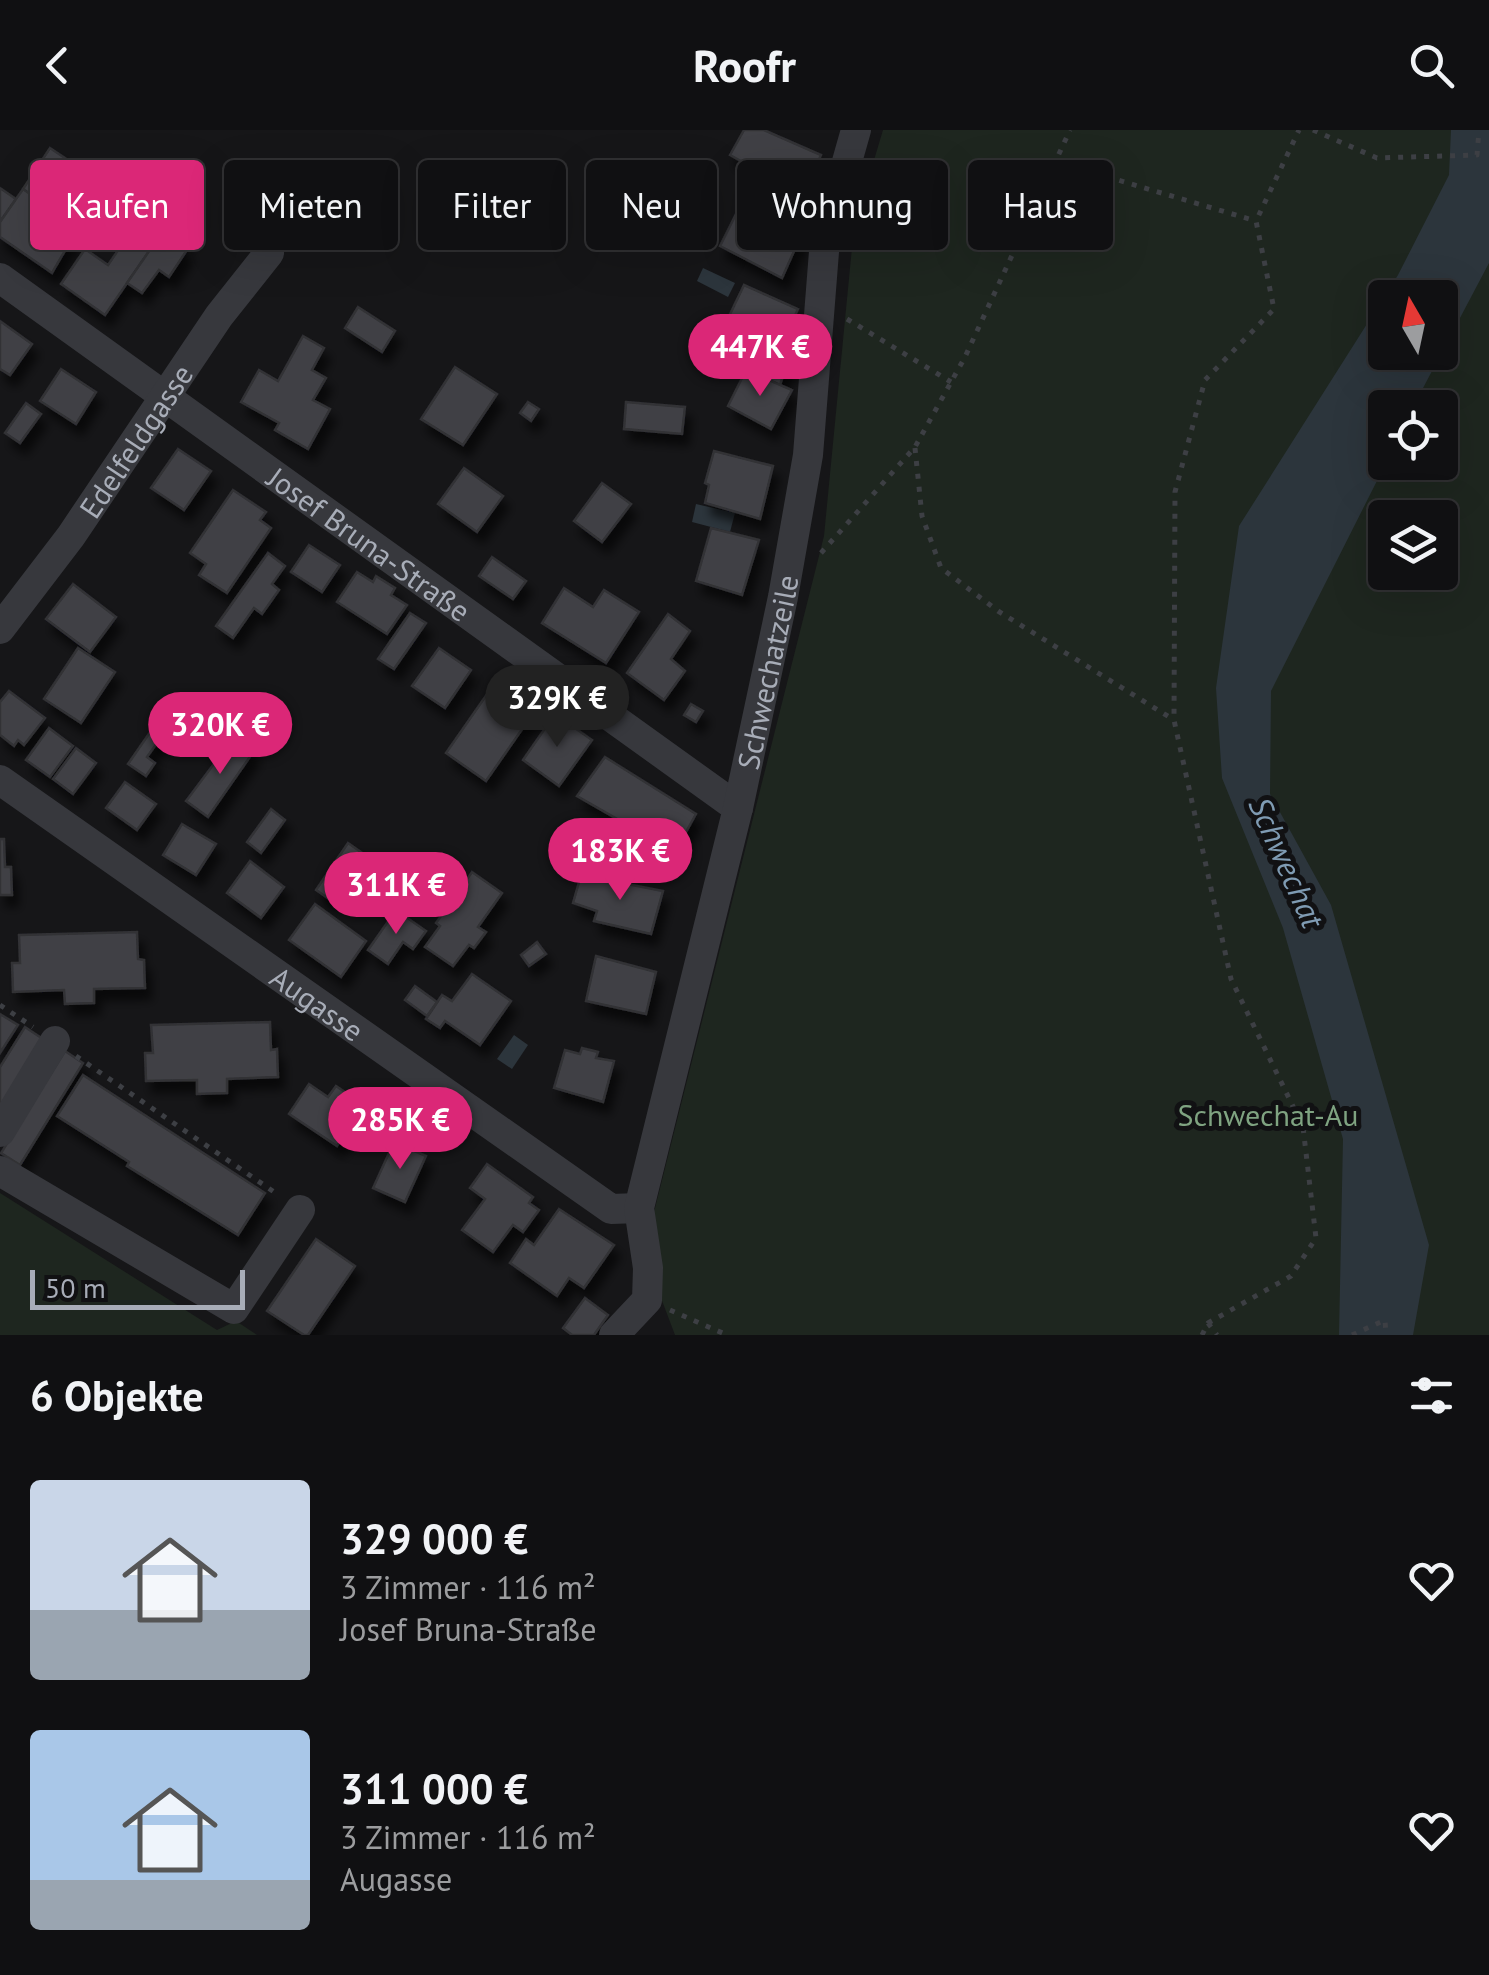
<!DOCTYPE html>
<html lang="de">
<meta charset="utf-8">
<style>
:root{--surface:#101012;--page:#19191b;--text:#f1f3f6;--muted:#9c9d9f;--line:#303032;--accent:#db2777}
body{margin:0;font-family:"PT Sans",sans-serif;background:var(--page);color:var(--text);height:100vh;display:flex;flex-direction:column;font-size:38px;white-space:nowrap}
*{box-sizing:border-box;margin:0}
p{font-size:32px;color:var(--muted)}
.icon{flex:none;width:55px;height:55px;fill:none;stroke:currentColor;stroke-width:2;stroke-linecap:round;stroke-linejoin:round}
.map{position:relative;height:1205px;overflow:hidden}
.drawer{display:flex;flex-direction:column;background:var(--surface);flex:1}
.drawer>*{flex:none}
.top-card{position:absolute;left:30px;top:30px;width:1430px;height:90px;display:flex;gap:20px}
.needle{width:65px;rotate:351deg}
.controls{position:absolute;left:1368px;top:150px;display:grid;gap:20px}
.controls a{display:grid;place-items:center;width:90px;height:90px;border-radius:10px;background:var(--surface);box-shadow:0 10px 40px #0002,0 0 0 2px var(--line);font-size:50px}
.scale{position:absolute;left:30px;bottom:25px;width:215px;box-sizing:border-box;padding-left:10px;border:5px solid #a8adb8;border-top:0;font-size:28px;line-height:35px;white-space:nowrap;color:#a8adb8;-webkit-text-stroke:8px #111113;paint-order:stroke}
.price{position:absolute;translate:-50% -85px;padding:0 22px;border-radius:35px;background:var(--accent);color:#fff;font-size:32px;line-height:65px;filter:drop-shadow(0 2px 5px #0008)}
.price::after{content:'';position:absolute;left:50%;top:60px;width:30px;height:22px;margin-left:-15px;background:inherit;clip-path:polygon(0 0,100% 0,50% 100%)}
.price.on{background:#222;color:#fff}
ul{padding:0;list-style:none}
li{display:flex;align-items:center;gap:30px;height:250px;padding:0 30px}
li span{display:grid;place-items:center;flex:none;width:280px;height:200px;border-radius:10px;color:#555}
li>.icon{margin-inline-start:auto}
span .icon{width:120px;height:120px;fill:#fffc;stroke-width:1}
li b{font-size:42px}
h2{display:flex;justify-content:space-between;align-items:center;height:120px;padding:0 30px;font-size:42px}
.tag{padding:0 35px;border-radius:10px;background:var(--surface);box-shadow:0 10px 40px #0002,0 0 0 2px var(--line);font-size:35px;line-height:90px}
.tag.on{background:var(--accent);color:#fff}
header{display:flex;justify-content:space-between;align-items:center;height:130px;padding:0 30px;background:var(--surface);font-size:45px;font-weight:600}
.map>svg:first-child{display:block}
.green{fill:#1e261f;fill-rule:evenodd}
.water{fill:#2c353c;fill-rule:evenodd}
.building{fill:#404145;stroke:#303034;stroke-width:2.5;filter:url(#shadow)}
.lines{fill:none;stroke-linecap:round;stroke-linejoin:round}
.path{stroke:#3d3f44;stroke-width:5;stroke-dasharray:5 8;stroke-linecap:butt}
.minor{stroke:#37383d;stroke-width:30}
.labels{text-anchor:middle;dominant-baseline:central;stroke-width:10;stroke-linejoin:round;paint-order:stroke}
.street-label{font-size:30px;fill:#a8adb8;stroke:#111113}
.park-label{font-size:30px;fill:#7fa381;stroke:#111113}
.water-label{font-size:32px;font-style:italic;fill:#7f9bb3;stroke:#111113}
</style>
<header><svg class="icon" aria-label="back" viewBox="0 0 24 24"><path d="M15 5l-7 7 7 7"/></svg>Roofr<svg class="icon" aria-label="search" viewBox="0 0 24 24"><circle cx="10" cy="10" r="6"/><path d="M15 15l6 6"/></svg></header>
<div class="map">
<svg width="1489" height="1205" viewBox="0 0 1489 1205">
<defs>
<filter id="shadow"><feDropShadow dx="6" dy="11" stdDeviation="5" flood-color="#0009"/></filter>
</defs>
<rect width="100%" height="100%" fill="#161618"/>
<!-- green -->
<g class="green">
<path d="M883,0h606v1205h-814l-14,-37 -9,-78 172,-684 30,-309zM1385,168h55v54h-55zM1385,278h55v54h-55zM1385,388h55v54h-55z"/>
<path d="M0,1063l217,137 19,-9 21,14h-257z"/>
</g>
<!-- water -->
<g class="water">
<path d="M1451,0h38v133l-76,144 -28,1 1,55 -115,228 -1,103 61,111 98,340 -16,90h-74l4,-196 -60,-211 -61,-150 -6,-90 23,-162 159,-251 51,-100zM1385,168h55v54h-55z"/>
<path d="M703,138l32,15 -7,14 -31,-16z"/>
<path d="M696,374l39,9 -5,19 -38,-10z"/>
<path d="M514,905l14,10 -16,24 -15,-10z"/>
</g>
<!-- building -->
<g class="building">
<path d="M744,0h20l57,25 -21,48 -41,-18 5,-11 -34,-19z"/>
<path d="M50,18l18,12 -28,41 -17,-12z"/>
<path d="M0,58l16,11 -16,23z"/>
<path d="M23,59l24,17 -7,9 33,22 -21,36 -52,-36v-15z"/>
<path d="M155,66l22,15 -72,104 -44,-31 24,-35 23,16z"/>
<path d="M743,70l61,29 -22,49 -62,-32z"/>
<path d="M172,88l16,11 -10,15 9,6 -18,27 -10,-7 -17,23 -15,-10z"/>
<path d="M744,155l54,24 -22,47 -54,-25z"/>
<path d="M358,177l37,24 -13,21 -37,-24z"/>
<path d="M0,191l32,23 -22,31 -10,-6z"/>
<path d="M727,204l63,28 -6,11 -63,-30z"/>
<path d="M303,206l21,12 -12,22 14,8 -13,22 17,9 -22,40 -33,-19 4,-7 -38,-21 18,-32 19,11z"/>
<path d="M758,231l26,12 -4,12 -27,-12z"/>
<path d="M455,237l42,27 -34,51 -42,-26z"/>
<path d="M61,239l35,23 -20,32 -36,-23z"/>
<path d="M746,240l46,20 -21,39 -43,-23z"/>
<path d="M528,272l11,7 -8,12 -11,-8z"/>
<path d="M626,272l59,5 -3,27 -58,-5z"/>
<path d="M26,273l15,11 -21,29 -15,-10z"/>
<path d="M178,319l33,22 -27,39 -33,-22z"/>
<path d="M714,321l59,15 -13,53 -55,-16 4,-18 -4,-2z"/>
<path d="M464,338l39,28 -26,36 -39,-28z"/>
<path d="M602,353l29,21 -29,38 -28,-21z"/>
<path d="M233,360l33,22 -6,8 11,8 -44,65 -28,-18 7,-11 -16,-11z"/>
<path d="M711,398l48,12 -17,55 -46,-14z"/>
<path d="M309,415l31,20 -18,27 -31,-20z"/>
<path d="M268,423l17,13 -13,18 7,6 -17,24 -8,-6 -21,30 -17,-12z"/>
<path d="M492,427l34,24 -13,18 -34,-23z"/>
<path d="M357,442l16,10 3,-6 19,12 -4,7 16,10 -20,29 -50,-32z"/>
<path d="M73,454l43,33 -26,35 -44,-33z"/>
<path d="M564,458l29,19 11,-17 35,22 -33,51 -64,-40z"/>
<path d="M410,483l16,10 -32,46 -16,-10z"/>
<path d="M668,484l22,17 -19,28 14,12 -21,29 -37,-27z"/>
<path d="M78,518l37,24 -34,51 -37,-24z"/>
<path d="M439,518l32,22 -26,38 -33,-22z"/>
<path d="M499,547l40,28 -53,76 -40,-28z"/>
<path d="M9,561l36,27 -21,27 -6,-5 -4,6 -14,-11v-33z"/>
<path d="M691,574l12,7 -7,11 -12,-7z"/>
<path d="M555,584l37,26 -33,46 -36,-26z"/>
<path d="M155,595l10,7 -18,25 8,6 -9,13 -18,-12z"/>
<path d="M49,598l24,18 -23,31 -24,-17z"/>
<path d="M234,607l20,14 -46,66 -22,-16z"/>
<path d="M76,618l20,15 -23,31 -20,-15z"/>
<path d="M605,627l91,57 -21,38 -98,-56z"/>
<path d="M125,652l31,22 -19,26 -31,-22z"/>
<path d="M271,679l14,11 -24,33 -14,-11z"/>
<path d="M182,694l34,20 -20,31 -33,-20z"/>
<path d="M0,709h4l1,28h6l1,28h-12z"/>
<path d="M348,713l13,9 -32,47 -13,-9z"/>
<path d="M250,731l34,26 -23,31 -34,-25z"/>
<path d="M472,742l30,21 -24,34 8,5 -12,16 -5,-3 -16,21 -28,-19 15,-21 -4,-3z"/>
<path d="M581,745l82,16 -12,43 -57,-13 3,-10 -24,-8z"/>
<path d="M315,774l51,37 -25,36 -52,-37z"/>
<path d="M396,780l30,21 -13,18 -10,-7 -15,22 -20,-14z"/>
<path d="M137,802l1,27 6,1 1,28 -51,1v14l-29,1 -1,-14 -51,2 -1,-29h8l-1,-28z"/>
<path d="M537,812l9,12 -17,12 -8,-11z"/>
<path d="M596,826l60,16 -10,42 -60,-13z"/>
<path d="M472,844l39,27 -31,44 -35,-24 -5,7 -14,-9 16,-24 10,6z"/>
<path d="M415,856l22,16 -10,14 -22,-16z"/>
<path d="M0,884l18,11 -18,28z"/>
<path d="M270,892l1,28 6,-1 1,28 -51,2v14l-30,1v-14l-51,1 -1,-28h8l-2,-28z"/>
<path d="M25,897l18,12 -43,69v-41z"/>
<path d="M582,918l16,4 -2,6 18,3 -11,41 -49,-14 11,-38 15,4z"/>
<path d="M65,921l18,12 -63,102 -19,-12z"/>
<path d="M83,945l182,118 -27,42 -111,-69 2,-4 -72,-46z"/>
<path d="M309,954l19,13 8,-11 24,16 -8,13 4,2 -19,29 -48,-32z"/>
<path d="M394,1012l32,14 -21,46 -32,-14z"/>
<path d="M487,1034l46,33 -4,6 10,7 -16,22 -10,-7 -20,27 -31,-22 23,-31 -15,-11z"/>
<path d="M559,1079l55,36 -30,43 -15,-10 -12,18 -47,-33 16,-24 8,6z"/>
<path d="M316,1109l39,27 -47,69h-4l-37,-24z"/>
<path d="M585,1168l23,17 -14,20h-22l-9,-7z"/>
</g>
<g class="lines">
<!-- path -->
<g class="path">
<path d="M1313,0l64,28 100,-3 2,-25"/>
<path d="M1057,32l199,59"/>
<path d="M847,189l104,63"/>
<path d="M915,318l7,68 19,52 57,43 176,109"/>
<path d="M821,423l94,-106 50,-90 105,-227"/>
<path d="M0,875l33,22"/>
<path d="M76,926l201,138"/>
<path d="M670,1180l57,25"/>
<path d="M1208,1193l9,12"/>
<path d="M1202,1205l6,-12 83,-47 25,-38 -13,-111 -72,-148 -57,-259 1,-228 30,-112 69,-71 -18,-88 43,-91"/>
<path d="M1352,1205l33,-15 1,15"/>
</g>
<!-- minor -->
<g class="minor">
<path id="s1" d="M0,148l738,530"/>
<path id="s2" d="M0,499l71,-93 148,-220 50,-63"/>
<path id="s3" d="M0,650l611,429 28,-1"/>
<path d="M0,1002l55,-91"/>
<path d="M0,1041l234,138 66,-99"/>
<path id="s4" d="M614,1205l33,-35 1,-32 -9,-60 99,-400 45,-211 25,-142 17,-216 31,-109"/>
</g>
</g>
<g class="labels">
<!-- street labels -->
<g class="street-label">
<text stroke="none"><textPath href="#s2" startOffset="232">Edelfeldgasse</textPath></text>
<text stroke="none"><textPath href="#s1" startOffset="455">Josef Bruna-Straße</textPath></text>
<text stroke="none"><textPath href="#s4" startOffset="692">Schwechatzeile</textPath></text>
<text stroke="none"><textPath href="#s3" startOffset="388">Augasse</textPath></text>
</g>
<!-- park labels -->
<g class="park-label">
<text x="1268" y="984">Schwechat-Au</text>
</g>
<!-- water labels -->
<g class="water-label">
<text transform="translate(1287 732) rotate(66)">Schwechat</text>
</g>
</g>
</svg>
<div class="controls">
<a><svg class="needle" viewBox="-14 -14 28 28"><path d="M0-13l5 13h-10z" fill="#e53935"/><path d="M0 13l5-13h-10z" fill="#9c9d9f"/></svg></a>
<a><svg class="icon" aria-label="locate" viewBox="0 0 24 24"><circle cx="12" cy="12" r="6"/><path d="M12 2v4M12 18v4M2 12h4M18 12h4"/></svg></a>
<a><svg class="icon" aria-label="layers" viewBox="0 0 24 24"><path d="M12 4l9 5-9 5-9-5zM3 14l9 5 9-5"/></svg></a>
</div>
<div class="scale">50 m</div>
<b class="price" style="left:760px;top:269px">447K €</b>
<b class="price on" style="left:557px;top:620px">329K €</b>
<b class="price" style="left:220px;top:647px">320K €</b>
<b class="price" style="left:620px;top:773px">183K €</b>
<b class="price" style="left:396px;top:807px">311K €</b>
<b class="price" style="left:400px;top:1042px">285K €</b>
<div class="top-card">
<a class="tag on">Kaufen</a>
<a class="tag">Mieten</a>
<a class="tag">Filter</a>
<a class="tag">Neu</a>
<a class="tag">Wohnung</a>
<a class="tag">Haus</a>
</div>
</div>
<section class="drawer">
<h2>6 Objekte<svg class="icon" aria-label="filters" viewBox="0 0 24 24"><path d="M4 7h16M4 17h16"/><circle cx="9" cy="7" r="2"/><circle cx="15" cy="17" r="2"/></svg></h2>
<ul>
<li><span style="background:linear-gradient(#c9d6e8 65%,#9aa5b1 0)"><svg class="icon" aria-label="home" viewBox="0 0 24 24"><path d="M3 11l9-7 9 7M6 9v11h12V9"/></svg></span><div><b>329 000 €</b><p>3 Zimmer · 116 m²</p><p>Josef Bruna-Straße</p></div><svg class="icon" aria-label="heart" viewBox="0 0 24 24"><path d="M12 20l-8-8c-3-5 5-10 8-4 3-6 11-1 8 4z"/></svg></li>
<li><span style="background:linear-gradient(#a9c7e8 75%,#9aa5b1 0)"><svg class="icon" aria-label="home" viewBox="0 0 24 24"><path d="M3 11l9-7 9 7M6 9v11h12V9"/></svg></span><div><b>311 000 €</b><p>3 Zimmer · 116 m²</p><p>Augasse</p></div><svg class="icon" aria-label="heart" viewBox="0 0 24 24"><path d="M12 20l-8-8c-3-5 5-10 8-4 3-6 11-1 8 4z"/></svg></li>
</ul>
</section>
